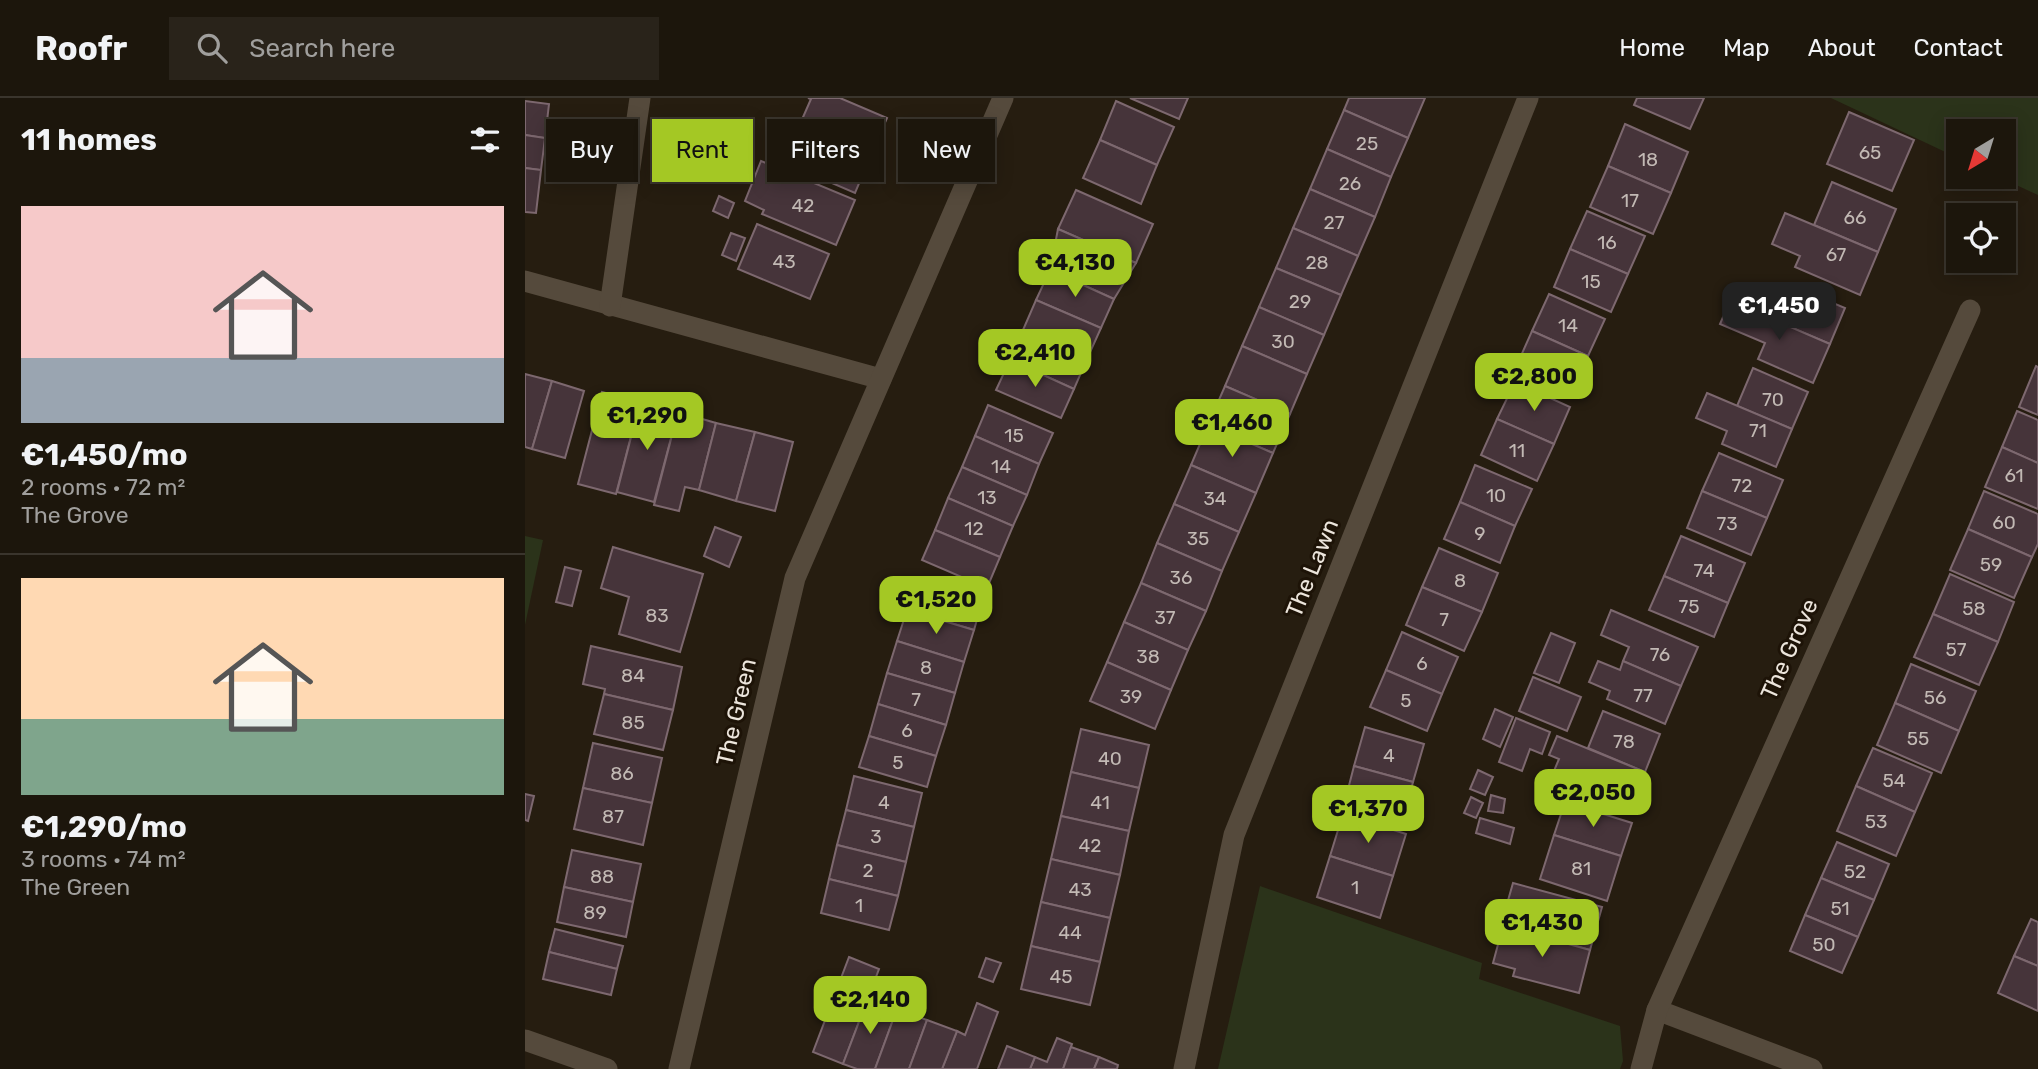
<!DOCTYPE html>
<meta charset="utf-8">
<style>
:root{--surface:#1c160c;--page:#29231a;--text:#f1f3f6;--muted:#a09f9d;--line:#3a352d;--accent:#a4c824}
body{margin:0;font-family:Rubik,sans-serif;background:var(--page);color:var(--text);height:100vh;display:flex;flex-direction:column;font-size:26px;white-space:nowrap}
*{box-sizing:border-box;margin:0}
p{font-size:23px;color:var(--muted)}
.icon{flex:none;width:38px;height:38px;fill:none;stroke:currentColor;stroke-width:2;stroke-linecap:round;stroke-linejoin:round}
.map{position:relative;flex:1;overflow:hidden}
.side{display:flex;flex-direction:column;background:var(--surface);width:525px}
.side>*{flex:none}
.hud{position:absolute;left:21px;top:21px;width:665px;height:63px;display:flex;gap:14px}
.needle{width:46px;rotate:218deg}
.buttons{position:absolute;left:1421px;top:21px;display:grid;gap:14px}
.buttons a{display:grid;place-items:center;width:70px;height:70px;border-radius:0px;background:var(--surface);box-shadow:0 4px 18px #0003,0 0 0 2px var(--line);font-size:35px}
.price{position:absolute;translate:-50% -60px;padding:0 16px;border-radius:14px;background:var(--accent);color:#111;font-size:23px;line-height:46px;filter:drop-shadow(0 2px 4px #0008)}
.price::after{content:'';position:absolute;left:50%;top:42px;width:21px;height:16px;margin-left:-10px;background:inherit;clip-path:polygon(0 0,100% 0,50% 100%)}
.price.current{background:#222;color:#fff}
ul{padding:0;list-style:none}
li{display:grid;align-content:center;gap:14px;height:371px;padding:0 21px}
li+li{border-top:2px solid var(--line)}
li span{display:grid;place-items:center;height:217px;border-radius:0px;color:#555}
li>.icon{margin-inline-start:auto}
span .icon{width:126px;height:126px;fill:#fffc;stroke-width:1}
li b{font-size:30px}
h2{display:flex;justify-content:space-between;align-items:center;height:84px;padding:0 21px;font-size:30px}
.pill{padding:0 24px;border-radius:0px;background:var(--surface);box-shadow:0 4px 18px #0003,0 0 0 2px var(--line);font-size:24px;line-height:63px}
.pill.current{background:var(--accent);color:#111}
header{display:flex;align-items:center;gap:42px;box-sizing:border-box;height:98px;padding:0 35px;background:var(--surface);border-bottom:2px solid var(--line)}
header strong{font-size:33px}
nav{display:flex;gap:38px;margin-inline-start:auto;font-size:24px}
.search{width:490px;height:63px;background:var(--page);display:flex;align-items:center;gap:18px;box-sizing:border-box;padding:0 24px;border-radius:0px;color:var(--muted);font-size:26px}
main{display:flex;flex:1;min-height:0}
.map>svg:first-child{display:block}
.green{fill:#2b331a}
.building{fill:#46343a;stroke:#7d686f;stroke-width:2}
.lines{fill:none;stroke-linecap:round;stroke-linejoin:round}
.street{stroke:#554a3c;stroke-width:21}
.labels{text-anchor:middle;dominant-baseline:central;stroke-width:6;stroke-linejoin:round;paint-order:stroke}
.number-label{font-size:19px;fill:#c2b9b4}
.street-label{font-size:23px;fill:#ece5dc;stroke:#1d1307}
</style>
<header>
<strong>Roofr</strong>
<div class="search"><svg class="icon" aria-label="search" viewBox="0 0 24 24"><circle cx="10" cy="10" r="6"/><path d="M15 15l6 6"/></svg>Search here</div>
<nav><a>Home</a><a>Map</a><a>About</a><a>Contact</a></nav>
</header>
<main>
<section class="side">
<h2>11 homes<svg class="icon" aria-label="filters" viewBox="0 0 24 24"><path d="M4 7h16M4 17h16"/><circle cx="9" cy="7" r="2"/><circle cx="15" cy="17" r="2"/></svg></h2>
<ul>
<li><span style="background:linear-gradient(#f6c9c9 70%,#9aa5b1 0)"><svg class="icon" aria-label="home" viewBox="0 0 24 24"><path d="M3 11l9-7 9 7M6 9v11h12V9"/></svg></span><div><b>€1,450/mo</b><p>2 rooms · 72 m²</p><p>The Grove</p></div></li>
<li><span style="background:linear-gradient(#ffd9b3 65%,#7fa58c 0)"><svg class="icon" aria-label="home" viewBox="0 0 24 24"><path d="M3 11l9-7 9 7M6 9v11h12V9"/></svg></span><div><b>€1,290/mo</b><p>3 rooms · 74 m²</p><p>The Green</p></div></li>
</ul>
</section>
<div class="map">
<svg width="1513" height="971" viewBox="0 0 1513 971">
<rect width="100%" height="100%" fill="#261d10"/>
<!-- green -->
<g class="green">
<path d="M1306,0h207v97l-39,-18h5v-46h-46v27z"/>
<path d="M0,438l18,4 -18,85z"/>
<path d="M735,788l222,77 -3,16 141,47 3,35 -3,8h-402z"/>
</g>
<!-- building -->
<g class="building">
<path d="M283,0h32l47,20 -16,37 -71,-31 11,-25z"/>
<path d="M605,0h58l-9,21z"/>
<path d="M824,0h76l-17,40 -64,-28z"/>
<path d="M1112,0h67l-14,31 -56,-24z"/>
<path d="M0,3l24,3 -4,34 -20,-3z"/>
<path d="M591,3l58,26 -17,38 -57,-25z"/>
<path d="M819,12l64,28 -17,39 -64,-28z"/>
<path d="M1324,14l65,28 -22,51 -65,-27z"/>
<path d="M275,26l71,31 -16,38 -72,-31 4,-7 -19,-8 9,-20 19,8z"/>
<path d="M1100,26l63,28 -17,41 -63,-27z"/>
<path d="M0,37l20,3 -4,32 -16,-2z"/>
<path d="M575,42l57,25 -16,39 -58,-26z"/>
<path d="M802,51l64,28 -16,40 -65,-28z"/>
<path d="M236,63l94,39 -19,45 -74,-31 2,-4 -19,-9z"/>
<path d="M1083,68l63,27 -18,41 -63,-27z"/>
<path d="M0,70l16,2 -5,43 -11,-1z"/>
<path d="M1307,84l64,27 -18,43 -64,-27z"/>
<path d="M785,91l65,28 -17,39 -65,-28z"/>
<path d="M551,92l77,34 -17,39 -78,-34z"/>
<path d="M194,98l15,7 -6,15 -15,-7z"/>
<path d="M1062,113l58,25 -17,38 -58,-25z"/>
<path d="M1260,115l93,39 -18,43 -65,-28 5,-11 -28,-12z"/>
<path d="M232,126l72,30 -19,45 -72,-30z"/>
<path d="M768,130l65,28 -17,39 -65,-27z"/>
<path d="M533,131l78,34 -22,36 -64,-29z"/>
<path d="M206,135l14,5 -9,23 -14,-6z"/>
<path d="M1045,151l58,25 -17,38 -57,-25z"/>
<path d="M751,170l65,27 -17,40 -65,-28z"/>
<path d="M525,172l64,29 -13,29 -65,-28z"/>
<path d="M1265,187l55,23 -15,36 -56,-24z"/>
<path d="M1024,196l56,25 -17,37 -56,-25z"/>
<path d="M511,202l65,28 -14,31 -64,-29z"/>
<path d="M1205,203l100,43 -17,39 -55,-24 7,-16 -45,-19z"/>
<path d="M734,209l65,28 -17,39 -65,-28z"/>
<path d="M498,232l64,29 -13,30 -64,-29z"/>
<path d="M1007,233l56,25 -17,37 -55,-26z"/>
<path d="M717,248l65,28 -17,40 -65,-28z"/>
<path d="M485,262l64,29 -13,29 -65,-28z"/>
<path d="M1511,268l2,1v48l-19,-8z"/>
<path d="M1228,270l55,24 -16,37 -55,-23z"/>
<path d="M0,276l27,7 -20,68 -7,-2z"/>
<path d="M27,283l32,10 -19,67 -33,-9z"/>
<path d="M990,284l55,25 -16,37 -57,-25z"/>
<path d="M700,288l65,28 -17,39 -65,-28z"/>
<path d="M77,294l38,10 -24,92 -38,-10z"/>
<path d="M1182,295l85,36 -16,38 -54,-23 5,-13 -31,-13z"/>
<path d="M115,304l38,10 -24,90 -37,-10z"/>
<path d="M463,307l65,28 -14,31 -64,-28z"/>
<path d="M1492,313l21,9v43l-36,-16z"/>
<path d="M153,314l38,11 -17,67 -14,-3 -6,24 -25,-6z"/>
<path d="M972,321l57,25 -17,37 -56,-26z"/>
<path d="M191,325l39,9 -19,69 -37,-11z"/>
<path d="M683,327l65,28 -17,40 -65,-28z"/>
<path d="M230,334l38,10 -18,69 -39,-10z"/>
<path d="M450,338l64,28 -12,31 -65,-28z"/>
<path d="M1477,349l36,16v46l-53,-22z"/>
<path d="M1194,355l64,27 -16,38 -65,-27z"/>
<path d="M666,367l65,28 -17,39 -65,-28z"/>
<path d="M950,367l57,24 -17,37 -55,-24z"/>
<path d="M437,369l65,28 -14,31 -65,-28z"/>
<path d="M1177,393l65,27 -16,37 -64,-27z"/>
<path d="M1459,393l54,23v30l-6,13 -64,-28z"/>
<path d="M423,400l65,28 -13,31 -65,-27z"/>
<path d="M935,404l55,24 -15,37 -56,-24z"/>
<path d="M649,406l65,28 -17,39 -65,-28z"/>
<path d="M190,429l26,10 -12,30 -25,-11z"/>
<path d="M1443,431l64,28 -18,41 -64,-28z"/>
<path d="M410,432l65,27 -13,31 -65,-28z"/>
<path d="M1156,438l64,27 -17,40 -64,-27z"/>
<path d="M632,445l65,28 -16,40 -65,-28z"/>
<path d="M88,449l90,27 -23,78 -61,-18 10,-37 -28,-9z"/>
<path d="M914,450l59,25 -16,39 -60,-25z"/>
<path d="M40,469l16,4 -9,35 -16,-4z"/>
<path d="M1425,476l64,28 -16,40 -65,-28z"/>
<path d="M1139,478l64,27 -14,34 -65,-27z"/>
<path d="M391,480l67,21 -9,31 -67,-20z"/>
<path d="M616,485l65,28 -18,39 -64,-28z"/>
<path d="M897,489l60,25 -18,39 -58,-26z"/>
<path d="M382,512l67,20 -10,32 -67,-21z"/>
<path d="M1086,512l87,37 -17,39 -58,-25 6,-14 -28,-12z"/>
<path d="M1408,516l65,28 -19,43 -65,-28z"/>
<path d="M599,524l64,28 -17,40 -64,-28z"/>
<path d="M877,534l56,25 -16,37 -56,-24z"/>
<path d="M1026,535l24,10 -16,40 -25,-10z"/>
<path d="M372,543l67,21 -9,31 -68,-20z"/>
<path d="M66,548l91,21 -9,43 -69,-16 1,-5 -22,-5z"/>
<path d="M1073,563l22,9 3,-9 58,25 -16,38 -58,-25 3,-8 -21,-9z"/>
<path d="M582,564l64,28 -16,39 -65,-28z"/>
<path d="M1386,566l65,27 -17,40 -64,-28z"/>
<path d="M861,572l56,24 -15,37 -57,-24z"/>
<path d="M362,575l68,20 -9,32 -68,-21z"/>
<path d="M1008,579l48,20 -14,34 -48,-20z"/>
<path d="M79,596l69,16 -10,40 -69,-16z"/>
<path d="M1370,605l64,28 -18,42 -64,-28z"/>
<path d="M353,606l68,21 -10,31 -67,-20z"/>
<path d="M970,611l18,8 -13,30 -17,-8z"/>
<path d="M1078,613l57,23 -15,38 -57,-24z"/>
<path d="M991,620l34,14 -8,22 -12,-5 -8,22 -23,-9z"/>
<path d="M840,629l59,17 -11,38 -59,-16z"/>
<path d="M556,631l68,16 -10,43 -68,-16z"/>
<path d="M344,638l67,20 -9,31 -68,-20z"/>
<path d="M1032,638l88,36 -16,38 -78,-32 8,-19 -10,-4z"/>
<path d="M68,645l69,15 -10,45 -69,-15z"/>
<path d="M1348,650l59,25 -17,39 -59,-26z"/>
<path d="M829,668l59,16 -10,38 -59,-15z"/>
<path d="M953,672l15,7 -8,18 -15,-6z"/>
<path d="M546,674l68,16 -10,43 -68,-15z"/>
<path d="M329,678l68,17 -8,34 -68,-17z"/>
<path d="M1331,688l59,26 -19,44 -59,-25z"/>
<path d="M58,690l69,15 -9,42 -69,-16z"/>
<path d="M0,696l9,2 -6,25 -3,-1z"/>
<path d="M966,697l14,4 -2,14 -15,-2z"/>
<path d="M946,699l12,6 -7,15 -12,-5z"/>
<path d="M1040,704l67,21 -11,33 -67,-21z"/>
<path d="M321,712l68,17 -8,35 -69,-17z"/>
<path d="M818,716l63,20 -13,42 -63,-20z"/>
<path d="M536,718l68,15 -9,44 -69,-16z"/>
<path d="M955,720l34,10 -4,16 -34,-11z"/>
<path d="M1029,737l67,21 -14,45 -67,-22z"/>
<path d="M1312,744l52,22 -15,36 -53,-22z"/>
<path d="M312,747l69,17 -8,34 -69,-17z"/>
<path d="M47,752l69,14 -8,38 -69,-15z"/>
<path d="M805,758l63,20 -13,42 -63,-21z"/>
<path d="M526,761l69,16 -10,43 -69,-16z"/>
<path d="M1296,780l53,22 -16,37 -53,-22z"/>
<path d="M304,781l69,17 -9,34 -68,-17z"/>
<path d="M988,785l89,24 -12,43 -89,-25z"/>
<path d="M39,789l69,15 -7,35 -69,-15z"/>
<path d="M516,804l69,16 -10,44 -69,-16z"/>
<path d="M1280,817l53,22 -16,36 -52,-22z"/>
<path d="M1506,821l7,3v44l-24,-10z"/>
<path d="M978,828l87,24 -11,43 -66,-17 2,-7 -22,-6z"/>
<path d="M30,831l68,17 -6,23 -68,-17z"/>
<path d="M506,848l69,16 -10,43 -69,-16z"/>
<path d="M24,854l68,17 -6,26 -68,-16z"/>
<path d="M1489,858l24,10v45l-40,-18z"/>
<path d="M324,859l30,12 -36,95 -30,-12z"/>
<path d="M461,860l15,5 -8,19 -14,-5z"/>
<path d="M343,900l29,11 -22,60h-18l-14,-5z"/>
<path d="M452,905l21,9 -21,57h-35l15,-38 8,4z"/>
<path d="M372,911l30,11 -18,49h-34z"/>
<path d="M402,922l30,11 -15,38h-33z"/>
<path d="M532,940l15,6 -9,25h-33l5,-12 12,5z"/>
<path d="M482,948l28,11 -5,12h-32z"/>
<path d="M546,949l28,10 -5,12h-31z"/>
<path d="M574,959l19,8 -1,4h-23z"/>
</g>
<g class="lines">
<!-- street -->
<g class="street">
<path d="M0,183l356,98"/>
<path d="M85,208l30,-208"/>
<path d="M1132,912l155,59"/>
<path d="M0,942l82,29"/>
<path d="M154,971l116,-491 208,-480"/>
<path d="M659,971l50,-234 294,-737"/>
<path d="M1116,971l16,-59 313,-700"/>
</g>
</g>
<g class="labels">
<!-- number labels -->
<g class="number-label">
<text x="842" y="45">25</text>
<text x="1345" y="54">65</text>
<text x="1123" y="61">18</text>
<text x="825" y="85">26</text>
<text x="1105" y="102">17</text>
<text x="278" y="107">42</text>
<text x="1330" y="119">66</text>
<text x="809" y="124">27</text>
<text x="1082" y="144">16</text>
<text x="1311" y="156">67</text>
<text x="259" y="163">43</text>
<text x="792" y="164">28</text>
<text x="1066" y="183">15</text>
<text x="775" y="203">29</text>
<text x="1043" y="227">14</text>
<text x="758" y="243">30</text>
<text x="1248" y="301">70</text>
<text x="1233" y="332">71</text>
<text x="489" y="337">15</text>
<text x="992" y="352">11</text>
<text x="476" y="368">14</text>
<text x="1489" y="377">61</text>
<text x="1217" y="387">72</text>
<text x="971" y="397">10</text>
<text x="462" y="399">13</text>
<text x="690" y="400">34</text>
<text x="1479" y="424">60</text>
<text x="1202" y="425">73</text>
<text x="449" y="430">12</text>
<text x="955" y="435">9</text>
<text x="673" y="440">35</text>
<text x="1466" y="466">59</text>
<text x="1179" y="472">74</text>
<text x="656" y="479">36</text>
<text x="935" y="482">8</text>
<text x="1164" y="508">75</text>
<text x="1449" y="510">58</text>
<text x="132" y="517">83</text>
<text x="640" y="519">37</text>
<text x="919" y="521">7</text>
<text x="1431" y="551">57</text>
<text x="1135" y="556">76</text>
<text x="623" y="558">38</text>
<text x="897" y="565">6</text>
<text x="401" y="569">8</text>
<text x="108" y="577">84</text>
<text x="1118" y="597">77</text>
<text x="606" y="598">39</text>
<text x="1410" y="599">56</text>
<text x="391" y="601">7</text>
<text x="881" y="602">5</text>
<text x="108" y="624">85</text>
<text x="382" y="632">6</text>
<text x="1393" y="640">55</text>
<text x="1099" y="643">78</text>
<text x="864" y="657">4</text>
<text x="585" y="660">40</text>
<text x="373" y="664">5</text>
<text x="97" y="675">86</text>
<text x="1369" y="682">54</text>
<text x="359" y="704">4</text>
<text x="575" y="704">41</text>
<text x="88" y="718">87</text>
<text x="1351" y="723">53</text>
<text x="351" y="738">3</text>
<text x="565" y="747">42</text>
<text x="1056" y="770">81</text>
<text x="343" y="772">2</text>
<text x="1330" y="773">52</text>
<text x="77" y="778">88</text>
<text x="830" y="789">1</text>
<text x="555" y="791">43</text>
<text x="334" y="807">1</text>
<text x="1315" y="810">51</text>
<text x="70" y="814">89</text>
<text x="545" y="834">44</text>
<text x="1299" y="846">50</text>
<text x="536" y="878">45</text>
</g>
<!-- street labels -->
<g class="street-label">
<text transform="translate(787 470) rotate(-68)">The Lawn</text>
<text transform="translate(1264 551) rotate(-66)">The Grove</text>
<text transform="translate(211 614) rotate(-77)">The Green</text>
</g>
</g>
</svg>
<div class="buttons">
<a><svg class="needle" viewBox="-14 -14 28 28"><path d="M0-13l5 13h-10z" fill="#e53935"/><path d="M0 13l5-13h-10z" fill="#a09f9d"/></svg></a>
<a><svg class="icon" aria-label="locate" viewBox="0 0 24 24"><circle cx="12" cy="12" r="6"/><path d="M12 2v4M12 18v4M2 12h4M18 12h4"/></svg></a>
</div>
<b class="price" style="left:550px;top:201px">€4,130</b>
<b class="price current" style="left:1254px;top:244px">€1,450</b>
<b class="price" style="left:510px;top:291px">€2,410</b>
<b class="price" style="left:1009px;top:315px">€2,800</b>
<b class="price" style="left:122px;top:354px">€1,290</b>
<b class="price" style="left:707px;top:361px">€1,460</b>
<b class="price" style="left:411px;top:538px">€1,520</b>
<b class="price" style="left:1068px;top:731px">€2,050</b>
<b class="price" style="left:843px;top:747px">€1,370</b>
<b class="price" style="left:1017px;top:861px">€1,430</b>
<b class="price" style="left:345px;top:938px">€2,140</b>
<div class="hud">
<a class="pill">Buy</a>
<a class="pill current">Rent</a>
<a class="pill">Filters</a>
<a class="pill">New</a>
</div>
</div>
</main>
